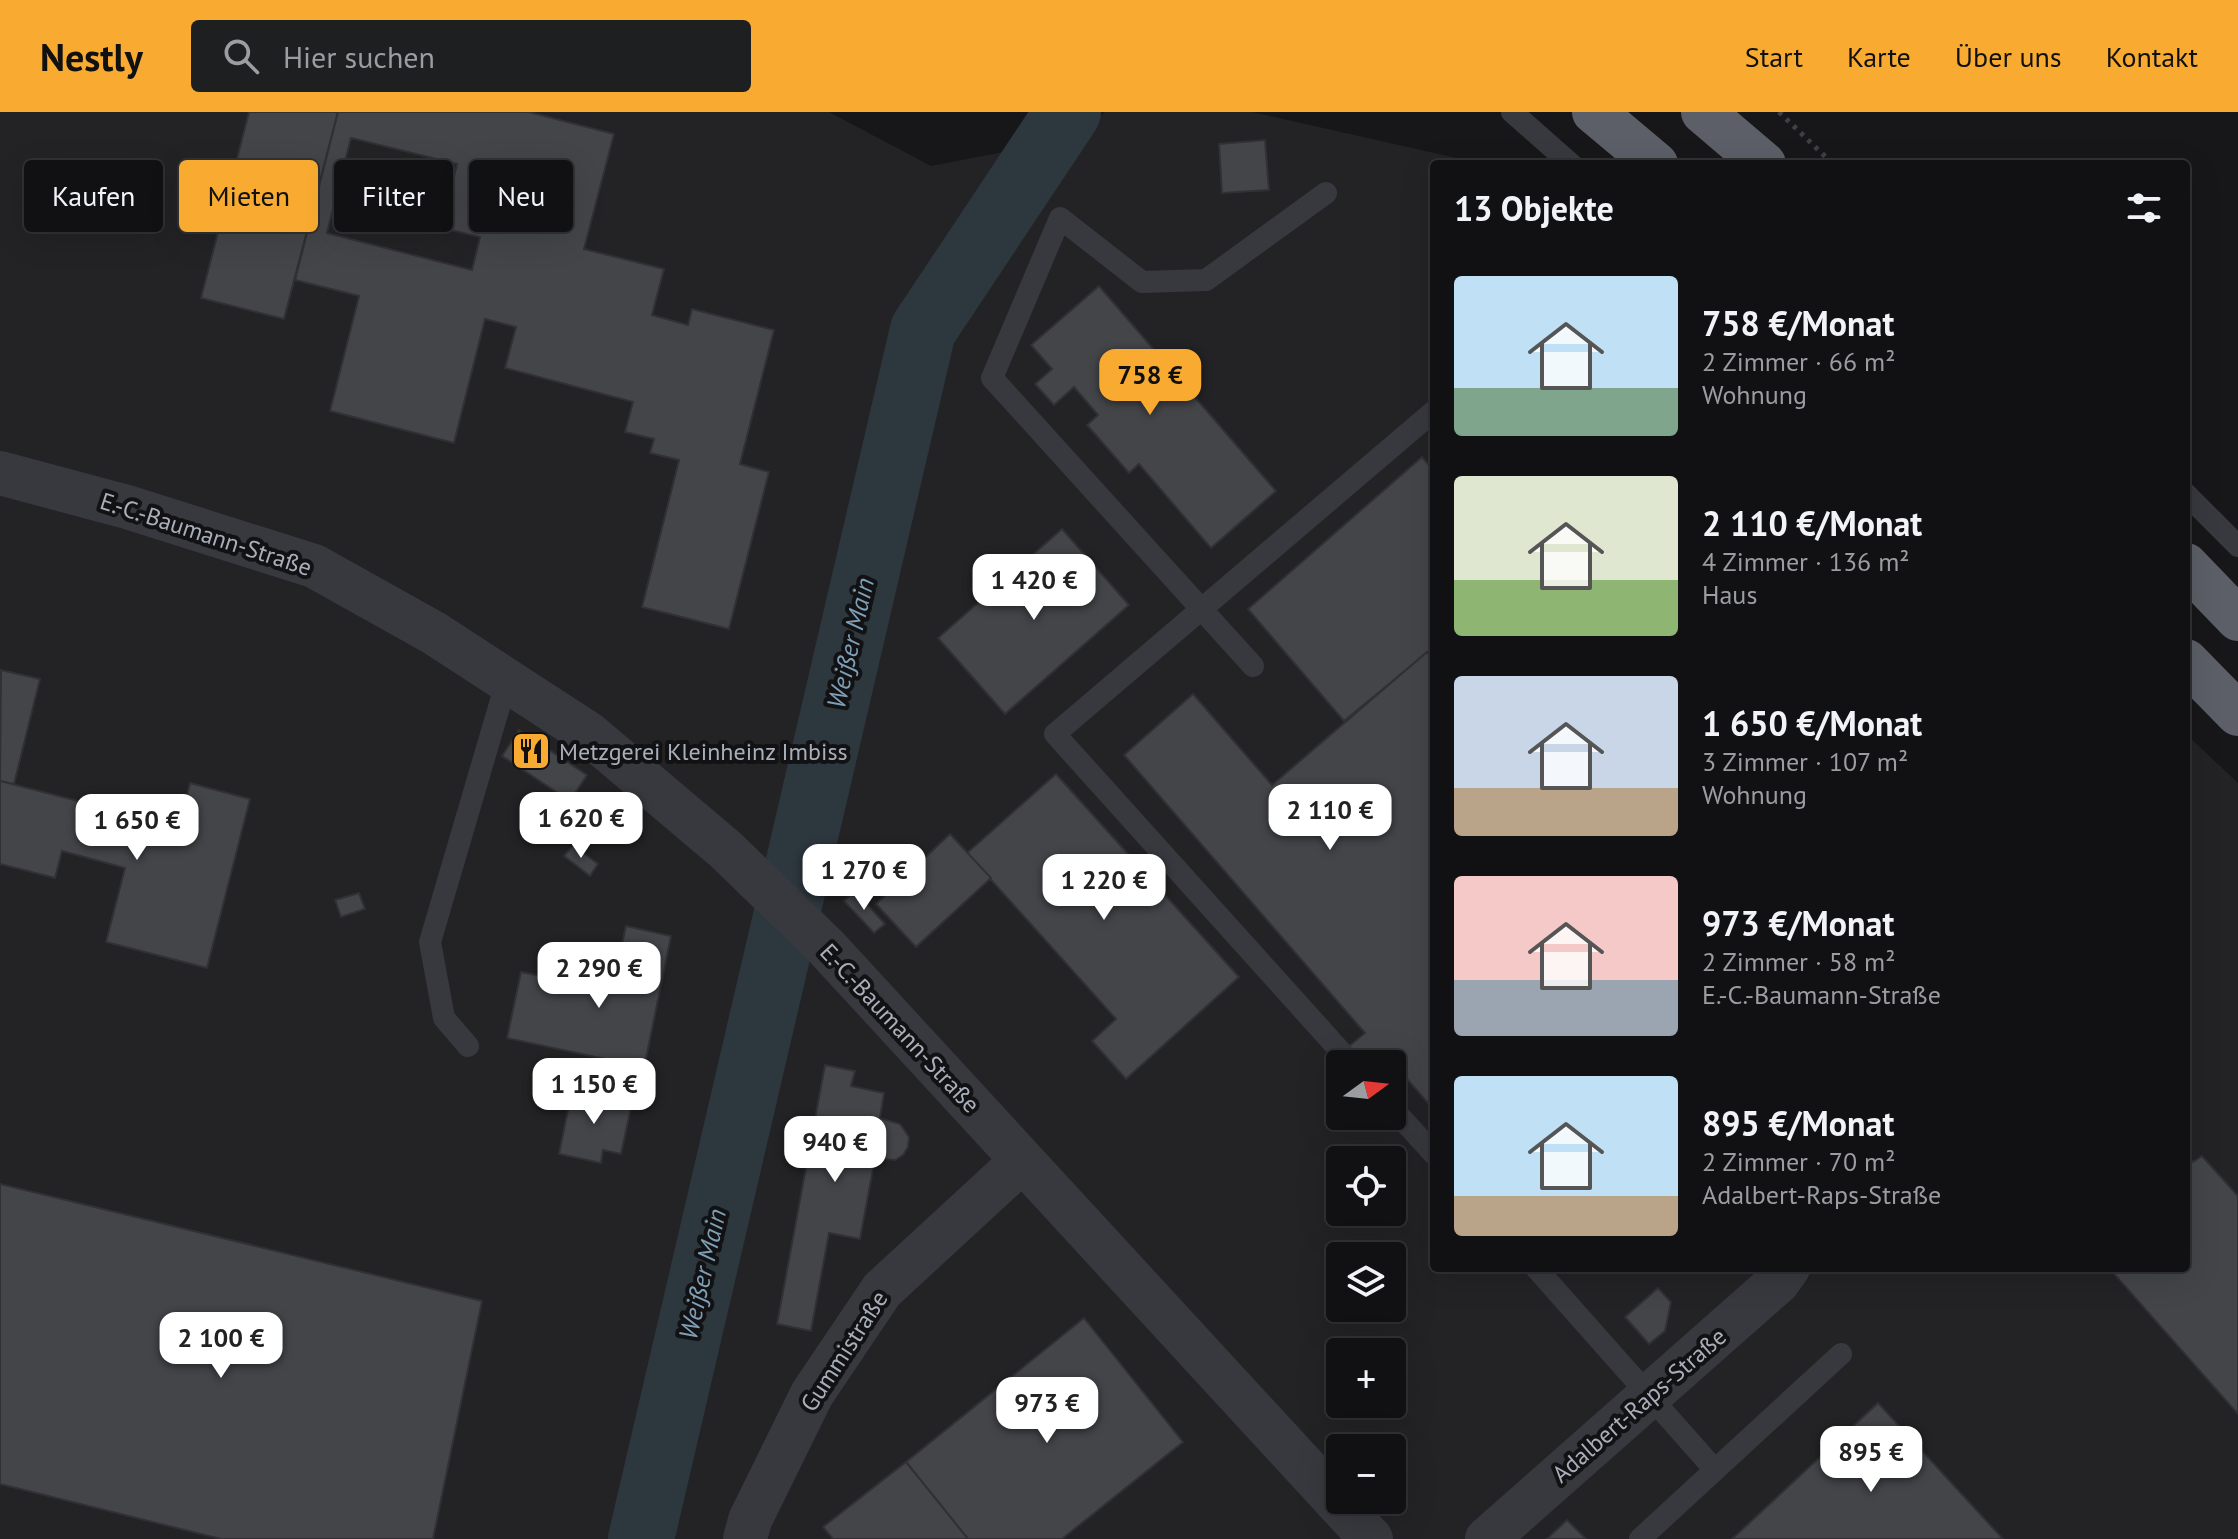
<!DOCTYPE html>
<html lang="de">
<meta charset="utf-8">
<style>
:root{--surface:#111113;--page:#1e1f21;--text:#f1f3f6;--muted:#9c9da0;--line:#303133;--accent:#f8ab30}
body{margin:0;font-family:"PT Sans",sans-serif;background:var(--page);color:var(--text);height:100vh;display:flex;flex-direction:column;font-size:30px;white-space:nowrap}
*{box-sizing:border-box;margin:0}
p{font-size:26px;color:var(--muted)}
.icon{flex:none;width:44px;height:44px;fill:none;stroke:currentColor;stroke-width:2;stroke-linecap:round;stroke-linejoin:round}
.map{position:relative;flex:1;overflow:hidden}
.side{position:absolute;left:1430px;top:48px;width:760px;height:1112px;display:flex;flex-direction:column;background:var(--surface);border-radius:8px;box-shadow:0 8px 32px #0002,0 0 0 2px var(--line)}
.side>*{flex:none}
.top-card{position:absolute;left:24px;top:48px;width:760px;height:72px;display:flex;gap:16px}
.needle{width:52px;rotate:75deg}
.buttons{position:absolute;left:1326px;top:938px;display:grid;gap:16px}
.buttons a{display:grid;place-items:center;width:80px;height:80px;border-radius:8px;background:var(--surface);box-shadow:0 8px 32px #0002,0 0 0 2px var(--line);font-size:40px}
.price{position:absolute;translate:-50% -68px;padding:0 18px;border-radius:16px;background:#fff;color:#222;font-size:26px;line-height:52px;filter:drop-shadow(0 2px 4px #0008)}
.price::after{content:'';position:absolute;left:50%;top:48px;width:24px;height:18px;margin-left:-12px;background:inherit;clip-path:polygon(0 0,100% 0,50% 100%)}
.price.selected{background:var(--accent);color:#111}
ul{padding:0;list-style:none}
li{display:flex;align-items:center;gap:24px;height:200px;padding:0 24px}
li span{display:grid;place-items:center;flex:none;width:224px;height:160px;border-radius:8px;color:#555}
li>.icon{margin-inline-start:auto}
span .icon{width:96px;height:96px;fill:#fffc;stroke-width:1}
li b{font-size:34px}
h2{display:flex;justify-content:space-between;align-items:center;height:96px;padding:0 24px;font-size:34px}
.chip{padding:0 28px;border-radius:8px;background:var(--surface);box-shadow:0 8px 32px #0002,0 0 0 2px var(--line);font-size:28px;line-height:72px}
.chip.selected{background:var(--accent);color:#111}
header{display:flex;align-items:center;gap:48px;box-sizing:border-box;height:112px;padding:0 40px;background:var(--accent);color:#111}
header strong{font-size:38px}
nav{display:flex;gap:44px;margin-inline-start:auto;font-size:28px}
.search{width:560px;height:72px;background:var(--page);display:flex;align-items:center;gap:20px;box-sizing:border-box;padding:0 28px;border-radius:8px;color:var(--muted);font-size:30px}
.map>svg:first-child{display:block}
.built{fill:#232326;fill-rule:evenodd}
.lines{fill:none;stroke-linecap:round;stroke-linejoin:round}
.river{stroke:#2d373e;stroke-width:66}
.building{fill:#434549;stroke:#313135;stroke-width:2;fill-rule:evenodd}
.path{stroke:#3e4046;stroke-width:5;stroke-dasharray:4 6;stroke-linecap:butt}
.service{stroke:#38393e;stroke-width:22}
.minor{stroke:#38393e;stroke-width:44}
.tertiary{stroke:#38393e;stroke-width:44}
.trunk{stroke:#5c5f67;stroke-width:44}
.labels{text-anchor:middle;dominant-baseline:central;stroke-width:8;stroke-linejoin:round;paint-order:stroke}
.street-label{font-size:24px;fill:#a9afba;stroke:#121214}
.poi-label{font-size:24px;fill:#a9afba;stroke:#121214;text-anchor:start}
.water-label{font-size:26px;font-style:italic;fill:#7f9fb6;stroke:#121214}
</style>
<header>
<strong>Nestly</strong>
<div class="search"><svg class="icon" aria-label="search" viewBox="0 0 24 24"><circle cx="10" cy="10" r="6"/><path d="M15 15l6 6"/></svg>Hier suchen</div>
<nav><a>Start</a><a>Karte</a><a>Über uns</a><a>Kontakt</a></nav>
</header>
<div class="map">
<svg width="2238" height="1427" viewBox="0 0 2238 1427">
<rect width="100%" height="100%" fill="#171719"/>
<!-- built -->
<path class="built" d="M0,0h829l102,54 145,-28 29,-26h147l231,52h-49v1104h752v-534l52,49v756h-2238zM1340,952h52v52h-52zM1340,1048h52v52h-52zM1340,1144h52v52h-52zM1340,1240h52v52h-52zM1340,1336h52v52h-52z"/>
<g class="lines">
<!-- river -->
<path class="river" d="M641,1427l282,-1209 145,-218"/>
</g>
<!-- building -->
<g class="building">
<path d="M249,0h89l-54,207 -83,-21z"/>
<path d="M338,0h191l85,22 -30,115 80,20 -12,46 36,10 4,-16 82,21 -34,134 29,8 -40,157 -87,-22 37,-147 -29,-7 4,-14 -29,-7 8,-30 -128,-34 11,-41 -31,-8 -31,124 -124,-32 29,-115 -64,-16zM351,26l106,26 -15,64 38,9 -8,33 -145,-37z"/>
<path d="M1265,28l4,50 -47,3 -3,-49z"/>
<path d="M1099,174l177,205 -65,57 -72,-84 -10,9 -42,-48 11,-10 -24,-28 -20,18 -19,-21 17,-15 -21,-24z"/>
<path d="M1422,345l12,14v176l-90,74 -96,-112z"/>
<path d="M1062,417l67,76 -124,109 -67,-76z"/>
<path d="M1427,540l7,8v450l-52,-60 -18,14 -16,-17 17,-14 -241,-278 69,-61 79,91z"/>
<path d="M1,558l39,9 -26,105 -14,-3z"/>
<path d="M519,618l68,45 -17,26 -68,-45z"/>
<path d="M1056,662l183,203 -113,102 -34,-38 24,-22 -149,-166z"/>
<path d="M0,669l179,46 11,-44 60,16 -43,169 -101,-26 19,-74 -63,-17 -7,27 -55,-14z"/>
<path d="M950,722l41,44 -75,69 -40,-43z"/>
<path d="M573,733l25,19 -8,12 -26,-20z"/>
<path d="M855,779l30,33 -11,9 -30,-32z"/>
<path d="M359,781l6,16 -24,8 -6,-17z"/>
<path d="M626,814l45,10 -31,152 -35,-7 5,-21 -103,-22 14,-66 91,18z"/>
<path d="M825,953l30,6 -4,15 33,7 -4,25 20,6 9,13 -1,10 -5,8 -8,5 -20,-2 -15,81 -31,-6 -18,98 -34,-7z"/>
<path d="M572,978l60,13 -11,51 -18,-4 -2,13 -42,-9z"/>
<path d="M2186,1041l7,9 9,-6 36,40v218l-129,-146h77z"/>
<path d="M0,1072l482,117 -49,238h-212l-221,-55z"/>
<path d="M1658,1176l13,14 -6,29 -16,13 -24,-27z"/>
<path d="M1084,1206l99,124 -121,97h-94l-62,-77z"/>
<path d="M1878,1291l125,136h-271z"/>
<path d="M906,1350l62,77h-135l-10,-12z"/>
<path d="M1567,1408l19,19h-39z"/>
</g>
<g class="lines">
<!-- path -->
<path class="path" d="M1779,0l54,52"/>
<!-- service -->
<g class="service">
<path d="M1512,0l59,52"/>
<path d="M2186,382l52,52"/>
<path d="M1253,554l-261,-288 68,-160 82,64 64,-2 120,-87"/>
<path d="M468,934l-24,-28 -14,-76 77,-262"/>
<path d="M1352,952l-297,-330 379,-323"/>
<path d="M1392,996l42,46"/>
<path d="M1536,1156l179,202"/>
<path d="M1640,1427l201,-185"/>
</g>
<!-- minor -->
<g class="minor">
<path d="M745,1427l5,-19 62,-126 70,-104 140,-129"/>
<path d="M1487,1427l291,-257 10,-14"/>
</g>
<!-- tertiary -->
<path class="tertiary" d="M0,361l127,34 187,59 120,67 155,101 137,116 100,97 545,592"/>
<!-- trunk -->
<g class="trunk">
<path d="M1594,0l62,52"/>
<path d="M1703,0l61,52"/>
<path d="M2186,453l52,54"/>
<path d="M2186,549l52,53"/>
</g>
</g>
<!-- icons -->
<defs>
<symbol id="restaurant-square" viewBox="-11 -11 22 22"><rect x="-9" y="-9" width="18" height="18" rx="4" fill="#f8ab30" stroke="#121214"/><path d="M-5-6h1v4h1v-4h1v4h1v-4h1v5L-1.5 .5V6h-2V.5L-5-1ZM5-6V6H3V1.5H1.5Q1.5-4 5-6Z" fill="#111"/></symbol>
</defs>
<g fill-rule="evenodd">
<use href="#restaurant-square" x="509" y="617" width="44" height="44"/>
</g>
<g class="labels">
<!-- street labels -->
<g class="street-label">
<text transform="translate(206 422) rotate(18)">E.-C.-Baumann-Straße</text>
<text transform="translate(900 916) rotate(47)">E.-C.-Baumann-Straße</text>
<text transform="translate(844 1239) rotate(-57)">Gummistraße</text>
<text transform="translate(1639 1293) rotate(-41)">Adalbert-Raps-Straße</text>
</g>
<!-- poi labels -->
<g class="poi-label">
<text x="559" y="639">Metzgerei Kleinheinz Imbiss</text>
</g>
<!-- water labels -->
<g class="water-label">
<text transform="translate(850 531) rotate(-77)">Weißer Main</text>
<text transform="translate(702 1162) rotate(-77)">Weißer Main</text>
</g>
</g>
</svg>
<div class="buttons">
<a><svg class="needle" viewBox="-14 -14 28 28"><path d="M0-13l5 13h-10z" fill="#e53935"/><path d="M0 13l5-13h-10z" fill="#9c9da0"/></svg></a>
<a><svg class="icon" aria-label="locate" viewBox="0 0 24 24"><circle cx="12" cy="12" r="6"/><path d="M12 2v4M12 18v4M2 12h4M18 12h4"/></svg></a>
<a><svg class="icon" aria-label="layers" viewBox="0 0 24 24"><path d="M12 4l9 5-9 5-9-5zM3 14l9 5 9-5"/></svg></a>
<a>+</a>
<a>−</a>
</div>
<b class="price selected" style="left:1150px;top:305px">758 €</b>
<b class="price" style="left:1034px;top:510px">1 420 €</b>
<b class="price" style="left:1330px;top:740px">2 110 €</b>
<b class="price" style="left:581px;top:748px">1 620 €</b>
<b class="price" style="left:137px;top:750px">1 650 €</b>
<b class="price" style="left:864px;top:800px">1 270 €</b>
<b class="price" style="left:1104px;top:810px">1 220 €</b>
<b class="price" style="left:599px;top:898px">2 290 €</b>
<b class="price" style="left:594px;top:1014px">1 150 €</b>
<b class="price" style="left:835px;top:1072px">940 €</b>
<b class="price" style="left:221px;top:1268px">2 100 €</b>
<b class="price" style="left:1047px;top:1333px">973 €</b>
<b class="price" style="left:1871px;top:1382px">895 €</b>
<div class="top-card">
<a class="chip">Kaufen</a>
<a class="chip selected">Mieten</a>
<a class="chip">Filter</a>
<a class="chip">Neu</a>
</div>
<section class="side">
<h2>13 Objekte<svg class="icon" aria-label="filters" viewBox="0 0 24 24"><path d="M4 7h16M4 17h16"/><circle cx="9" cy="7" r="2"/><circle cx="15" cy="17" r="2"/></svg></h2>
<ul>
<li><span style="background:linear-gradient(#bfe0f5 70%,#7fa58c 0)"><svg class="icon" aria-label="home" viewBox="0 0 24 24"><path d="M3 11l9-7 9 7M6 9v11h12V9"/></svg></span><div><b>758 €/Monat</b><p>2 Zimmer · 66 m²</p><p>Wohnung</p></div></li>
<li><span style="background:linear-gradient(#dfe7d0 65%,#8fb573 0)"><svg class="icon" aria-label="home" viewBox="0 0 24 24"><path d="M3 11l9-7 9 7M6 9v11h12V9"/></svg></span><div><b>2 110 €/Monat</b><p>4 Zimmer · 136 m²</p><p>Haus</p></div></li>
<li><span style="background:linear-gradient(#c9d6e8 70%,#b9a48a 0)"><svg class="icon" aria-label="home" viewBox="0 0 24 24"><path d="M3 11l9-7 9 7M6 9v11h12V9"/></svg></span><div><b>1 650 €/Monat</b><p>3 Zimmer · 107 m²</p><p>Wohnung</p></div></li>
<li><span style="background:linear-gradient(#f6c9c9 65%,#9aa5b1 0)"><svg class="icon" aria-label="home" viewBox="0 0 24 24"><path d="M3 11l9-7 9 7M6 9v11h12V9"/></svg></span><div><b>973 €/Monat</b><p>2 Zimmer · 58 m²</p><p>E.-C.-Baumann-Straße</p></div></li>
<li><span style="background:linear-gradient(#bfe0f5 75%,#b9a48a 0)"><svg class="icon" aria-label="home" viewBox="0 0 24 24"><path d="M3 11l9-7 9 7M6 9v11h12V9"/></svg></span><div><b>895 €/Monat</b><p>2 Zimmer · 70 m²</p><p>Adalbert-Raps-Straße</p></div></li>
</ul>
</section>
</div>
